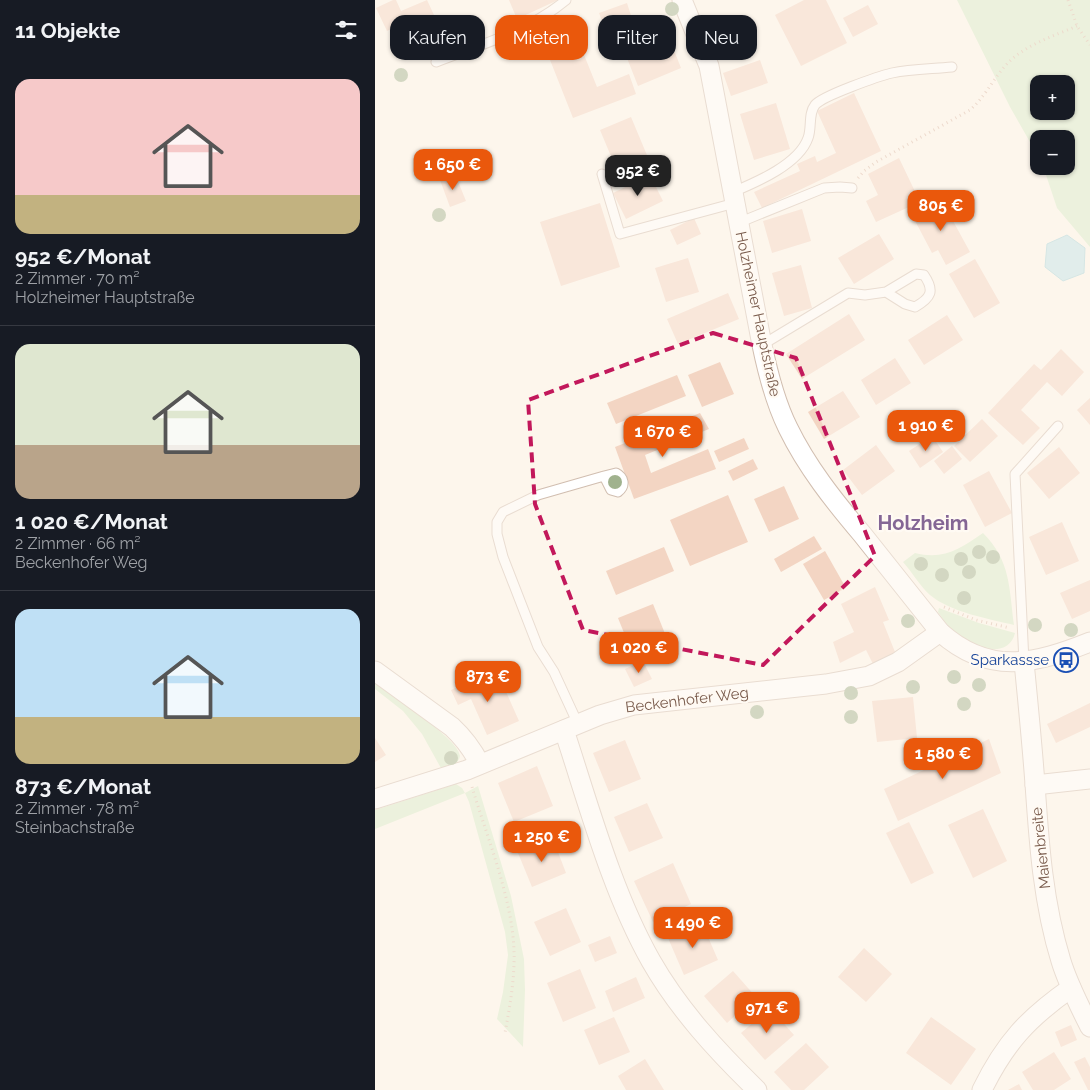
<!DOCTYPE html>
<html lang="de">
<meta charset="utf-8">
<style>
:root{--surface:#171b24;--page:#242831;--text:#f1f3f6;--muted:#9ea1a6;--line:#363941;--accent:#ea580c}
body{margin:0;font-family:Raleway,sans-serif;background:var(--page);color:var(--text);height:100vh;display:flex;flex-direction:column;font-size:19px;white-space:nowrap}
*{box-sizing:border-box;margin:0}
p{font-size:16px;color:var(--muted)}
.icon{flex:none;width:28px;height:28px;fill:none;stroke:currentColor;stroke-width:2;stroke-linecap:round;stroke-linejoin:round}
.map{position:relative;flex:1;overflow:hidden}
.panel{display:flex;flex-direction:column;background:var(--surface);width:375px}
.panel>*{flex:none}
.banner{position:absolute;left:15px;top:15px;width:475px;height:45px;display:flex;gap:10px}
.fabs{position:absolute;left:655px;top:75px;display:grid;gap:10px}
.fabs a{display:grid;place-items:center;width:45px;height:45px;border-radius:10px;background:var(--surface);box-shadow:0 1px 4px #0004;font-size:25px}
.price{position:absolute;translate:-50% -42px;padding:0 11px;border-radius:10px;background:var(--accent);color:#fff;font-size:16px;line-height:32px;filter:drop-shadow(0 1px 2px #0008)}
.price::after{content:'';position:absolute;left:50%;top:30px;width:15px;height:11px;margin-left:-8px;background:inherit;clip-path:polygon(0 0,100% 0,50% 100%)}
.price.active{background:#222;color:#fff}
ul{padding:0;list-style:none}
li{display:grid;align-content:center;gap:10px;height:265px;padding:0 15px}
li+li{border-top:1px solid var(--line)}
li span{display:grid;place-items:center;height:155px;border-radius:15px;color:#555}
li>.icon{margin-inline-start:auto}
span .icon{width:90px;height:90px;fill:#fffc;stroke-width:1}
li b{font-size:21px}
h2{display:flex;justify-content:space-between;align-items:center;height:60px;padding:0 15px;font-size:21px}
.tag{padding:0 18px;border-radius:15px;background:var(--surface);box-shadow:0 1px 4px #0004;font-size:18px;line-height:45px}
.tag.active{background:var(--accent);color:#fff}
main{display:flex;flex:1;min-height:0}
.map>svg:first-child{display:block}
.green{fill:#d8ecc9;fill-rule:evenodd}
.water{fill:#bfe3e8;stroke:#a5d3da}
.building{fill:#f3d5c3}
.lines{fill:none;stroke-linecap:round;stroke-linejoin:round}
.service-casing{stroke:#d1beb0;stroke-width:11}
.minor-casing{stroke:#d1beb0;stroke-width:21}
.path{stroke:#d9b8a5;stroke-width:3;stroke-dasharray:1 4;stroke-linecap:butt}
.service{stroke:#fff;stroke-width:9}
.minor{stroke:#fff;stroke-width:19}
.tree{fill:#a0b28e}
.marked{fill:none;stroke:#c2185b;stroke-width:4;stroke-dasharray:10 6;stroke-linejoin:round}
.labels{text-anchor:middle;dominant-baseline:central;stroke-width:4.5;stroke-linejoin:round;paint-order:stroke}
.street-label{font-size:15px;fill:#7a5c4d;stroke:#fffaf3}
.transit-label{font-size:15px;fill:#164399;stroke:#fffaf3;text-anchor:end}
.district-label{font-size:20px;font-weight:bold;fill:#846695;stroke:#fffaf3}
</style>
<main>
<section class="panel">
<h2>11 Objekte<svg class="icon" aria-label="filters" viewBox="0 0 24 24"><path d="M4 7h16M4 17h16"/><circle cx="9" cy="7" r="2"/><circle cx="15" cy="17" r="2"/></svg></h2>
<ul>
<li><span style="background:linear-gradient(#f6c9c9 75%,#c2b280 0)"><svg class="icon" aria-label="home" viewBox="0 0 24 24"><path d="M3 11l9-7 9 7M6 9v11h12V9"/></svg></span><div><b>952 €/Monat</b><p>2 Zimmer · 70 m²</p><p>Holzheimer Hauptstraße</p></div></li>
<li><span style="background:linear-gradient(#dfe7d0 65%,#b9a48a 0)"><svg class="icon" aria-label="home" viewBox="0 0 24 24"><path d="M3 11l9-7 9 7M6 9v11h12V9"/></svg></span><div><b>1 020 €/Monat</b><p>2 Zimmer · 66 m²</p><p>Beckenhofer Weg</p></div></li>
<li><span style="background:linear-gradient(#bfe0f5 70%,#c2b280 0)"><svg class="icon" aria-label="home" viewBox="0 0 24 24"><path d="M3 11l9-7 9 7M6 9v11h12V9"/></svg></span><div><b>873 €/Monat</b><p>2 Zimmer · 78 m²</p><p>Steinbachstraße</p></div></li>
</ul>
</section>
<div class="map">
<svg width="715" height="1090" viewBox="0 0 715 1090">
<rect width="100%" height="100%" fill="#fdf6ec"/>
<!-- green -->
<g class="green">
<path d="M582,0h133v247l-33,-39 -14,-42h23v-27h-27v19l-29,-51zM664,84h27v27h-27z"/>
<path d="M608,533c28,28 26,55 31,92 -25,-6 -64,-13 -84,-30 -10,-9 -18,-23 -27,-33l12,-9c29,7 45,-4 68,-20z"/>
<path d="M564,608l40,15 36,10c-6,25 -36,16 -53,6 -9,-6 -18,-18 -24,-27z"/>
<path d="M0,683c15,11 85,57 85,73 -1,8 -12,11 -18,14l-20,-36 -19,-23 -28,-22z"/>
<path d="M81,784l6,4 3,5 13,-7 33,110 13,63 1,31 -2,57 -26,-28 6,-27 5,-37 -3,-23 -36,-130 -4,-9 -90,36v-19z"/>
</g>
<!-- water -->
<path class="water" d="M692,235l18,13 -1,25 -21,8 -18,-14 2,-23z"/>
<!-- building -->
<g class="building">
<path d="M18,0h3l5,11 26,-11 14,30 -26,12 -9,-20 -19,9 -11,-23z"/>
<path d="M134,0h49l-41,19z"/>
<path d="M429,0h22l21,43 -46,23 -26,-51z"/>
<path d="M252,3l7,22 -27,10 -8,-22z"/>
<path d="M493,5l10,19 -25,13 -10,-19z"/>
<path d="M193,15l29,72 32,-13 7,20 -63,24 -36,-91z"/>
<path d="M293,35l13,33 -43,18 -13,-33z"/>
<path d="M385,60l8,23 -37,13 -8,-23z"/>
<path d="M479,93l27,58 -119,57 -8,-16 46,-21 -3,-7 18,-8 2,6 19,-9 -19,-42z"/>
<path d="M401,103l14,46 -36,11 -14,-46z"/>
<path d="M256,117l18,43 -31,13 -18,-43z"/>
<path d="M524,158l21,44 -44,20 -10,-21 12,-6 -10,-21z"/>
<path d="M80,174l11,27 -16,6 -10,-27z"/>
<path d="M275,175l13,26 -37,18 -13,-26z"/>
<path d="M566,199l29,53 -24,13 -8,-15 -6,3 -20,-38z"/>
<path d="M225,203l20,64 -59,19 -21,-64z"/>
<path d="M427,209l9,32 -39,12 -9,-32z"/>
<path d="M319,218l7,16 -24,11 -7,-15z"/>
<path d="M504,234l15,25 -40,25 -16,-26z"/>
<path d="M313,258l11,34 -33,10 -11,-34z"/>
<path d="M600,259l25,44 -26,15 -25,-44z"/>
<path d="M426,265l11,43 -28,8 -12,-43z"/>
<path d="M353,293l11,26 -61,25 -11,-25z"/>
<path d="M474,314l16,26 -63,39 -16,-25z"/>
<path d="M572,315l16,25 -39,25 -16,-25z"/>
<path d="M686,349l23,23 -22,24 -15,-14 -26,28 19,18 -17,17 -35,-32 46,-49 7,6z"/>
<path d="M520,358l16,25 -35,22 -15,-25z"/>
<path d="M345,362l14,32 -32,13 -14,-32z"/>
<path d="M302,375l9,21 -70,28 -9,-21z"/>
<path d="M468,391l17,26 -36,22 -16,-27z"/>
<path d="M715,398v27l-13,-15z"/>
<path d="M325,413l9,16 -64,26 6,18 57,-24 8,20 -82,30 -19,-52z"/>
<path d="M607,419l16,17 -28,26 -16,-16z"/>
<path d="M557,436l11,16 -23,16 -11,-17z"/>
<path d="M369,438l5,11 -30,13 -5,-11z"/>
<path d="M501,445l19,26 -33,24 -19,-25z"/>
<path d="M577,446l10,13 -18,15 -10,-13z"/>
<path d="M684,447l21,26 -31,26 -22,-26z"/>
<path d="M378,459l5,10 -25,12 -5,-10z"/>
<path d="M614,471l23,42 -27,14 -22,-42z"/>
<path d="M409,486l15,33 -30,13 -15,-33z"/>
<path d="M353,495l20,47 -58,24 -20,-46z"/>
<path d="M687,522l17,39 -33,14 -17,-38z"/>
<path d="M439,536l8,13 -41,23 -7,-13z"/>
<path d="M289,547l10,24 -58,24 -10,-24z"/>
<path d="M450,551l21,37 -22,12 -21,-36z"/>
<path d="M715,580v31l-18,8 -12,-26z"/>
<path d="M500,587l14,33 -6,2 14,35 -22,11 -9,-18 -26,13 -7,-21 21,-10 -13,-28z"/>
<path d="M278,604l17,42 -35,14 -17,-42z"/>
<path d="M268,661l9,18 -18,8 -9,-18z"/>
<path d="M114,673l7,15 7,-3 16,36 -32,14 -16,-36 -13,6 -7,-15z"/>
<path d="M538,697l4,41 -40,4 -5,-41z"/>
<path d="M715,703v24l-34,16 -9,-19z"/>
<path d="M0,738l11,17 -11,7z"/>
<path d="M614,739l12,34 -103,48 -14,-32z"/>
<path d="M250,740l16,39 -32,13 -16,-39z"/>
<path d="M162,766l16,40 -39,16 -16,-39z"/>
<path d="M272,803l16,35 -34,14 -15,-35z"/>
<path d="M608,809l24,52 -34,17 -25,-53z"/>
<path d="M534,822l25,51 -23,11 -25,-51z"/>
<path d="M178,839l13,34 -34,14 -14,-34z"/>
<path d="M298,863l18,41 -38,18 -19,-41z"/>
<path d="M191,908l15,34 -31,14 -16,-34z"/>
<path d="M327,923l16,37 -34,15 -16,-37z"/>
<path d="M235,936l7,17 -22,9 -7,-17z"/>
<path d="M489,948l28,26 -26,28 -28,-25z"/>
<path d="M205,969l16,39 -33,14 -16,-39z"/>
<path d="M358,971l23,26 -29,26 -23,-27z"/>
<path d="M261,977l9,21 -32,14 -8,-21z"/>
<path d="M395,1008l24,27 -29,25 -24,-27z"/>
<path d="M239,1017l16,35 -31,13 -15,-35z"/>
<path d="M556,1017l45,32 -25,36 -45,-32z"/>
<path d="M696,1025l6,15 -16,7 -6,-15z"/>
<path d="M431,1043l23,24 -25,23h-13l-17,-18z"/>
<path d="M679,1052l17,27 -17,11h-21l-11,-18z"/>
<path d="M710,1057l5,10v23h-2l-14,-28z"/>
<path d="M270,1059l19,31h-38l-8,-14z"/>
<path d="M644,1084l3,6h-14z"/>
</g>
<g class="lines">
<defs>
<g id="service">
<path d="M61,62c44,-17 93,-31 130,-62"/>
<path d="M227,174l18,60 115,-31"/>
<path d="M358,192c24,-10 66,-28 75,-54 4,-10 0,-24 7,-33 7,-9 64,-29 77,-32 19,-4 40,-4 60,-6"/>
<path d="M363,223l86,-35 16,-1 12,1"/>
<path d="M387,345l86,-52 17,2 21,-3 30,-18 8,1c11,16 7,23 -9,32l-10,-3 -19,-12"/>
<path d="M649,662l-9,-188 43,-48"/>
<path d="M203,724l-24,-52 -16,-25 -35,-90 -6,-23v-12l6,-10 35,-17 66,-19 12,-3c8,4 10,13 2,19l-7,-2 -7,-14"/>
</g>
<g id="minor">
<path d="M307,0l27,66 53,279c6,29 13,57 26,83 19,39 46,73 74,106 26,33 52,65 78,98 49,44 95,32 150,10"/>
<path d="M649,662c4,41 8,81 11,122 4,59 8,119 26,177 7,23 18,44 29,66"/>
<path d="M0,671l77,56c12,11 20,22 28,37"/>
<path d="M189,730c25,76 48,162 87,231 28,49 66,90 106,129"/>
<path d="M660,785l55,-6"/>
<path d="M0,799l92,-29 133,-55 34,-10 192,-21 43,-8 29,-14 42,-30"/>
<path d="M607,1090c23,-47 46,-72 89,-102"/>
</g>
</defs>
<!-- service casing -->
<use href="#service" class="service-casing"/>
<!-- minor casing -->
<use href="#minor" class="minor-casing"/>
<!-- path -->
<g class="path">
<path d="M693,0l9,26 13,19"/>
<path d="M483,178l6,-7 12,-9 94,-52c15,-13 23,-31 36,-45 18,-20 48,-29 71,-39"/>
<path d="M569,607l32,13 34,8"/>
<path d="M97,787c15,50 40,111 42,163 1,27 -4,56 -9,83"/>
</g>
<!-- service -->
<use href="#service" class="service"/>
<!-- minor -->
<use href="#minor" class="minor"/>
</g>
<!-- trees -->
<g class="tree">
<circle cx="297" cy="9" r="7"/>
<circle cx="26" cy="75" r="7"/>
<circle cx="64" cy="215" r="7"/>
<circle cx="240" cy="482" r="7"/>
<circle cx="604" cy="552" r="7"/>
<circle cx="618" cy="557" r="7"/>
<circle cx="586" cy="559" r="7"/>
<circle cx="546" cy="564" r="7"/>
<circle cx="594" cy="572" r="7"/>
<circle cx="567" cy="575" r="7"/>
<circle cx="589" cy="598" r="7"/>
<circle cx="533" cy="621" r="7"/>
<circle cx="660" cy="625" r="7"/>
<circle cx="696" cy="630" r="7"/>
<circle cx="579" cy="677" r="7"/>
<circle cx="604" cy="685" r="7"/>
<circle cx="538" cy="687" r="7"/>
<circle cx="476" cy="693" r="7"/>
<circle cx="589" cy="704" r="7"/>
<circle cx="382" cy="712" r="7"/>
<circle cx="476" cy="717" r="7"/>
<circle cx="76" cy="758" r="7"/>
</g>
<!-- marked area -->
<path d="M0 0H715V1090H0ZM338,333l83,25 79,198 -112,109 -180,-35 -48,-126 -7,-104z" fill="#fdf6ec" fill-opacity=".55" fill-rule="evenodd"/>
<path class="marked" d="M338,333l83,25 79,198 -112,109 -180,-35 -48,-126 -7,-104z"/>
<!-- icons -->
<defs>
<symbol id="bus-ring" viewBox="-11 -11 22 22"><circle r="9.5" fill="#fffaf3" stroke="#1a4fb4" stroke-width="1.5"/><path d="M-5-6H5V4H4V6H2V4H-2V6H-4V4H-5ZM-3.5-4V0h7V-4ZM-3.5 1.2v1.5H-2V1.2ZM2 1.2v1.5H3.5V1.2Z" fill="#1a4fb4"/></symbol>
</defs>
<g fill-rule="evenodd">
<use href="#bus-ring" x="677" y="646" width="28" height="28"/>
</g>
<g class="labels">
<!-- street labels -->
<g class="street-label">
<text transform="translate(383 314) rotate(78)">Holzheimer Hauptstraße</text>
<text transform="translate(312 700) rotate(-7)">Beckenhofer Weg</text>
<text transform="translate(666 848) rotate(-96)">Maienbreite</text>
</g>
<!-- transit labels -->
<g class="transit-label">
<text x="674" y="660">Sparkassse</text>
</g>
<!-- district labels -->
<g class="district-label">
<text x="548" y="523">Holzheim</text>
</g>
</g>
</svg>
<div class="fabs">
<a>+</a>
<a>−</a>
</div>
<b class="price" style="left:78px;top:191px">1 650 €</b>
<b class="price active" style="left:263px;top:197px">952 €</b>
<b class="price" style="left:566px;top:232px">805 €</b>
<b class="price" style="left:551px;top:452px">1 910 €</b>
<b class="price" style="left:288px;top:458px">1 670 €</b>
<b class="price" style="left:264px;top:674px">1 020 €</b>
<b class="price" style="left:113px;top:703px">873 €</b>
<b class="price" style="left:568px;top:780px">1 580 €</b>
<b class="price" style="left:167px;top:863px">1 250 €</b>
<b class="price" style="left:318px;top:949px">1 490 €</b>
<b class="price" style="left:392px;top:1034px">971 €</b>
<div class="banner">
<a class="tag">Kaufen</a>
<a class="tag active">Mieten</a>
<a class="tag">Filter</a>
<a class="tag">Neu</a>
</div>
</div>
</main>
